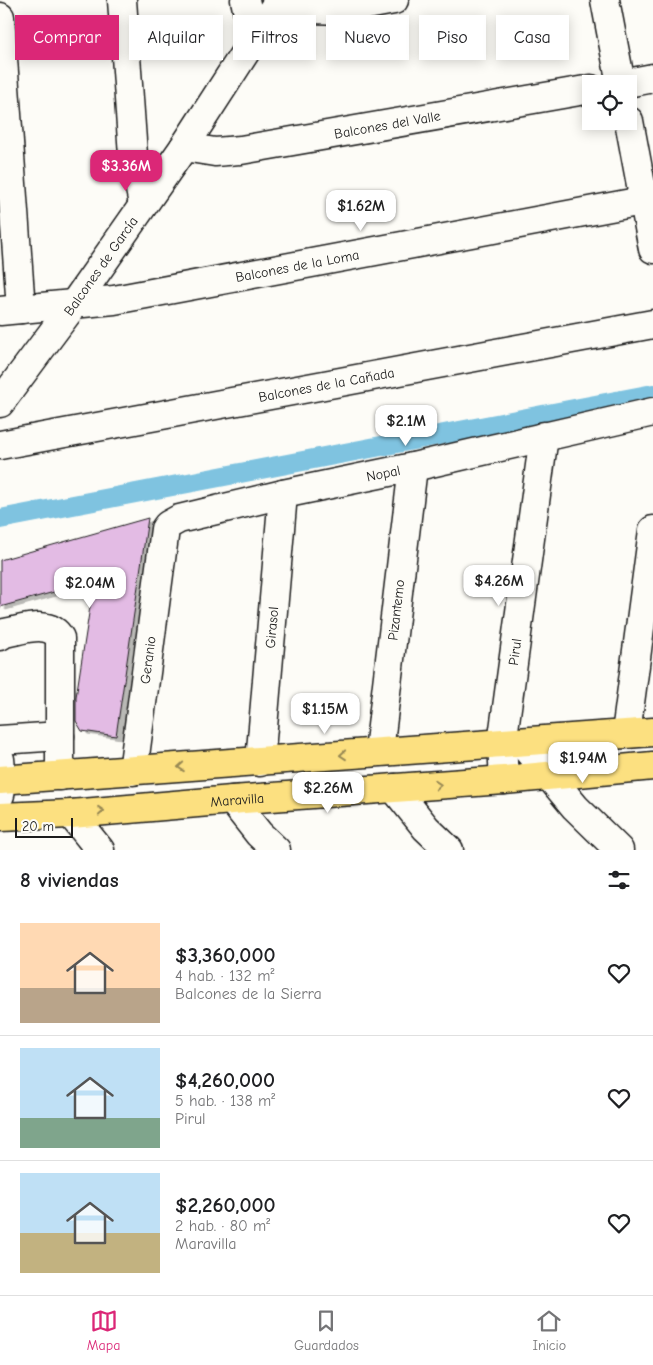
<!DOCTYPE html>
<html lang="es">
<meta charset="utf-8">
<style>
:root{--surface:#fff;--page:#f2f2f2;--text:#202124;--muted:#757577;--line:#e0e0e0;--accent:#db2777}
body{margin:0;font-family:"Comic Neue",sans-serif;background:var(--page);color:var(--text);height:100vh;display:flex;flex-direction:column;font-size:19px;white-space:nowrap}
*{box-sizing:border-box;margin:0}
p{font-size:16px;color:var(--muted)}
.icon{flex:none;width:28px;height:28px;fill:none;stroke:currentColor;stroke-width:2;stroke-linecap:round;stroke-linejoin:round}
.map{position:relative;height:850px;overflow:hidden}
.details{display:flex;flex-direction:column;background:var(--surface);flex:1}
.details>*{flex:none}
.top-card{position:absolute;left:15px;top:15px;width:624px;height:45px;display:flex;gap:10px}
.buttons{position:absolute;left:582px;top:75px;display:grid;gap:10px}
.buttons a{display:grid;place-items:center;width:55px;height:55px;border-radius:0px;background:var(--surface);box-shadow:0 2px 12px #0003;font-size:25px}
.scale{position:absolute;left:15px;bottom:12px;width:58px;box-sizing:border-box;padding-left:5px;border:2px solid #1c1c1c;border-top:0;font-size:14px;line-height:18px;white-space:nowrap;color:#1c1c1c;-webkit-text-stroke:4px #fdfcf7;paint-order:stroke}
.price{position:absolute;translate:-50% -42px;padding:0 11px;border-radius:10px;background:#fff;color:#222;font-size:16px;line-height:32px;filter:drop-shadow(0 1px 2px #0008)}
.price::after{content:'';position:absolute;left:50%;top:30px;width:15px;height:11px;margin-left:-8px;background:inherit;clip-path:polygon(0 0,100% 0,50% 100%)}
.price.current{background:var(--accent);color:#fff}
ul{padding:0;list-style:none}
li{display:flex;align-items:center;gap:15px;height:125px;padding:0 20px}
li+li{border-top:1px solid var(--line)}
li span{display:grid;place-items:center;flex:none;width:140px;height:100px;border-radius:0px;color:#555}
li>.icon{margin-inline-start:auto}
span .icon{width:60px;height:60px;fill:#fffc;stroke-width:1}
li b{font-size:21px}
h2{display:flex;justify-content:space-between;align-items:center;height:60px;padding:0 20px;font-size:21px}
.tag{padding:0 18px;border-radius:0px;background:var(--surface);box-shadow:0 2px 12px #0003;font-size:18px;line-height:45px}
.tag.current{background:var(--accent);color:#fff}
.tab-bar{display:flex;justify-content:space-around;align-items:center;height:70px;border-top:1px solid var(--line);background:var(--surface);font-size:14px;color:var(--muted)}
.tab-bar a{display:grid;justify-items:center;gap:2px}
.tab-bar .current{color:var(--accent)}
.map>svg:first-child{display:block}
.lines{fill:none;stroke-linecap:round;stroke-linejoin:round}
.canal{stroke:#7fc3e0;stroke-width:20}
.building{fill:#e3bbe4;stroke:#1c1c1c;filter:url(#shadow)}
.minor-casing{stroke:#1c1c1c;stroke-width:31}
.major-casing{stroke:#1c1c1c;stroke-width:31}
.minor{stroke:#fdfcf7;stroke-width:28}
.major{stroke:#fce080;stroke-width:28}
.oneway{stroke:#978853}
.labels{text-anchor:middle;dominant-baseline:central;stroke-width:4.5;stroke-linejoin:round;paint-order:stroke}
.street-label{font-size:14px;fill:#1c1c1c;stroke:#fdfcf7}
</style>
<div class="map">
<svg width="653" height="850" viewBox="0 0 653 850">
<defs>
<filter id="shadow"><feDropShadow dx="5.5" dy="3" stdDeviation="0" flood-color="#0004"/></filter>
</defs>
<rect width="100%" height="100%" fill="#fdfcf7"/>
<filter id="ink" filterUnits="userSpaceOnUse"><feTurbulence type="fractalNoise" baseFrequency=".02" numOctaves="2"/><feDisplacementMap in="SourceGraphic" scale="10" xChannelSelector="R" yChannelSelector="G"/><feConvolveMatrix kernelMatrix="1 2 1 2 8 2 1 2 1" color-interpolation-filters="sRGB"/></filter>
<g filter="url(#ink)">
<g class="lines">
<!-- canal -->
<path class="canal" d="M0,519l653,-125"/>
</g>
<!-- building -->
<path class="building" d="M148,518l-32,218 -34,-5 -6,-10v-24l18,-116 -94,26v-47z"/>
<g class="lines">
<defs>
<g id="minor">
<path d="M122,0l11,155 10,49"/>
<path d="M245,0l9,40"/>
<path d="M281,0l31,9 28,1 54,-10"/>
<path d="M605,0l16,84"/>
<path d="M0,17l21,292"/>
<path d="M622,84l31,-6"/>
<path d="M629,121l24,128"/>
<path id="s1" d="M184,147l31,5 26,-2 350,-61"/>
<path id="s2" d="M0,311l114,-11 539,-101"/>
<path id="s3" d="M0,403l74,-99 110,-157 95,-147"/>
<path id="s4" d="M0,445l653,-121"/>
<path d="M0,636l4,-3c18,-3 46,-14 56,5v138"/>
<path d="M626,733l27,-203"/>
<path d="M0,740l60,-4"/>
<path d="M521,742l54,65 44,43"/>
<path id="s5" d="M379,751l34,-284"/>
<path d="M0,759l2,21 -2,15"/>
<path id="s6" d="M260,762l23,-268"/>
<path id="s7" d="M133,771l32,-242 3,-4 11,-6 104,-25 130,-27 240,-55"/>
<path id="s8" d="M504,780l-2,-36 42,-308"/>
<path d="M394,788l32,40 23,22"/>
<path d="M232,800l27,34 17,16"/>
<path d="M71,814l29,36"/>
</g>
<g id="major">
<path d="M0,780l653,-48"/>
<path id="s9" d="M0,817l71,-3 161,-14 272,-20 149,-14"/>
</g>
</defs>
<!-- minor casing -->
<use href="#minor" class="minor-casing"/>
<!-- major casing -->
<use href="#major" class="major-casing"/>
<!-- minor -->
<use href="#minor" class="minor"/>
<!-- major -->
<use href="#major" class="major"/>
</g>
<!-- one-way arrows -->
<defs><path id="oneway-chevron" d="M-2-3.5L2.5 0L-2 3.5" fill="none" stroke-width="1.6" stroke-linecap="round" stroke-linejoin="round" transform="scale(1.25)"/></defs>
<g class="oneway">
<use href="#oneway-chevron" transform="translate(343 755) rotate(175)"/>
<use href="#oneway-chevron" transform="translate(181 767) rotate(176)"/>
<use href="#oneway-chevron" transform="translate(438 785) rotate(-4)"/>
<use href="#oneway-chevron" transform="translate(101 811) rotate(-5)"/>
</g>
</g>
<g class="labels">
<!-- street labels -->
<g class="street-label">
<text stroke="none"><textPath href="#s1" startOffset="206">Balcones del Valle</textPath></text>
<text stroke="none"><textPath href="#s3" startOffset="170">Balcones de García</textPath></text>
<text stroke="none"><textPath href="#s2" startOffset="301">Balcones de la Loma</textPath></text>
<text stroke="none"><textPath href="#s4" startOffset="332">Balcones de la Cañada</textPath></text>
<text stroke="none"><textPath href="#s7" startOffset="471">Nopal</textPath></text>
<text stroke="none"><textPath href="#s5" startOffset="142">Pizantemo</textPath></text>
<text stroke="none"><textPath href="#s6" startOffset="135">Girasol</textPath></text>
<text stroke="none"><textPath href="#s8" startOffset="129">Pirul</textPath></text>
<text stroke="none"><textPath href="#s7" startOffset="112">Geranio</textPath></text>
<text stroke="none"><textPath href="#s9" startOffset="238">Maravilla</textPath></text>
</g>
</g>
</svg>
<div class="buttons">
<a><svg class="icon" aria-label="locate" viewBox="0 0 24 24"><circle cx="12" cy="12" r="6"/><path d="M12 2v4M12 18v4M2 12h4M18 12h4"/></svg></a>
</div>
<div class="scale">20 m</div>
<b class="price current" style="left:126px;top:192px">$3.36M</b>
<b class="price" style="left:361px;top:232px">$1.62M</b>
<b class="price" style="left:406px;top:447px">$2.1M</b>
<b class="price" style="left:499px;top:607px">$4.26M</b>
<b class="price" style="left:90px;top:609px">$2.04M</b>
<b class="price" style="left:325px;top:735px">$1.15M</b>
<b class="price" style="left:583px;top:784px">$1.94M</b>
<b class="price" style="left:328px;top:814px">$2.26M</b>
<div class="top-card">
<a class="tag current">Comprar</a>
<a class="tag">Alquilar</a>
<a class="tag">Filtros</a>
<a class="tag">Nuevo</a>
<a class="tag">Piso</a>
<a class="tag">Casa</a>
</div>
</div>
<section class="details">
<h2>8 viviendas<svg class="icon" aria-label="filters" viewBox="0 0 24 24"><path d="M4 7h16M4 17h16"/><circle cx="9" cy="7" r="2"/><circle cx="15" cy="17" r="2"/></svg></h2>
<ul>
<li><span style="background:linear-gradient(#ffd9b3 65%,#b9a48a 0)"><svg class="icon" aria-label="home" viewBox="0 0 24 24"><path d="M3 11l9-7 9 7M6 9v11h12V9"/></svg></span><div><b>$3,360,000</b><p>4 hab. · 132 m²</p><p>Balcones de la Sierra</p></div><svg class="icon" aria-label="heart" viewBox="0 0 24 24"><path d="M12 20l-8-8c-3-5 5-10 8-4 3-6 11-1 8 4z"/></svg></li>
<li><span style="background:linear-gradient(#bfe0f5 70%,#7fa58c 0)"><svg class="icon" aria-label="home" viewBox="0 0 24 24"><path d="M3 11l9-7 9 7M6 9v11h12V9"/></svg></span><div><b>$4,260,000</b><p>5 hab. · 138 m²</p><p>Pirul</p></div><svg class="icon" aria-label="heart" viewBox="0 0 24 24"><path d="M12 20l-8-8c-3-5 5-10 8-4 3-6 11-1 8 4z"/></svg></li>
<li><span style="background:linear-gradient(#bfe0f5 60%,#c2b280 0)"><svg class="icon" aria-label="home" viewBox="0 0 24 24"><path d="M3 11l9-7 9 7M6 9v11h12V9"/></svg></span><div><b>$2,260,000</b><p>2 hab. · 80 m²</p><p>Maravilla</p></div><svg class="icon" aria-label="heart" viewBox="0 0 24 24"><path d="M12 20l-8-8c-3-5 5-10 8-4 3-6 11-1 8 4z"/></svg></li>
</ul>
</section>
<nav class="tab-bar">
<a class="current"><svg class="icon" aria-label="map" viewBox="0 0 24 24"><path d="M3 6l6-2 6 2 6-2v14l-6 2-6-2-6 2zM9 4v14M15 6v14"/></svg>Mapa</a>
<a><svg class="icon" aria-label="saved" viewBox="0 0 24 24"><path d="M7 4h10v16l-5-4-5 4z"/></svg>Guardados</a>
<a><svg class="icon" aria-label="home" viewBox="0 0 24 24"><path d="M3 11l9-7 9 7M6 9v11h12V9"/></svg>Inicio</a>
</nav>
